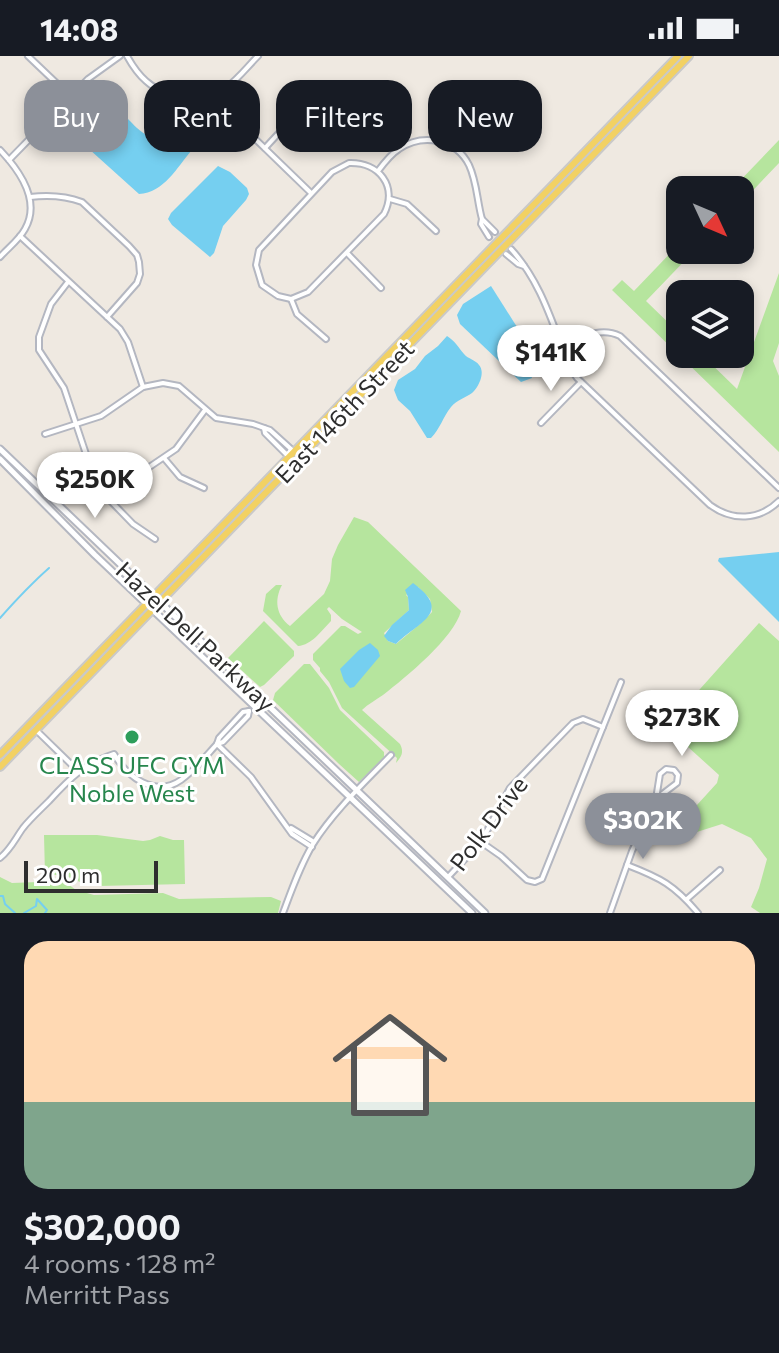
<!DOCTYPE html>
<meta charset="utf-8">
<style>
:root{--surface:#171b24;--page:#20242c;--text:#f1f3f6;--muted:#9ea1a6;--accent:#8c9099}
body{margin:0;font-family:Commissioner,sans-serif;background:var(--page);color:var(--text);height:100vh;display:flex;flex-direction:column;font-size:30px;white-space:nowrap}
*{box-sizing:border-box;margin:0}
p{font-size:26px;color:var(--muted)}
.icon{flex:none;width:44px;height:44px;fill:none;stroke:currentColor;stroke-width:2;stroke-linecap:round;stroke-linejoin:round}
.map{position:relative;height:857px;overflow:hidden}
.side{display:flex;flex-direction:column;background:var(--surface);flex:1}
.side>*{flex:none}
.top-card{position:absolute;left:24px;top:24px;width:732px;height:72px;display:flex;gap:16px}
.needle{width:52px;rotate:134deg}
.tools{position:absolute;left:666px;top:120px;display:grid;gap:16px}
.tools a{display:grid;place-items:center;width:88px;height:88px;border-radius:16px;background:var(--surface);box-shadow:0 4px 12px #0003;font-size:40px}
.scale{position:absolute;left:24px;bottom:20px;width:134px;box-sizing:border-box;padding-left:8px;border:4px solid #2e2e2e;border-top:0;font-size:22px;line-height:28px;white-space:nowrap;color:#2e2e2e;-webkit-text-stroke:6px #fff;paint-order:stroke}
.price{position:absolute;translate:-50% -68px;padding:0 18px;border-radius:28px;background:#fff;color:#222;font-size:26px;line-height:52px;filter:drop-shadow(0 2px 4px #0008)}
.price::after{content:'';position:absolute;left:50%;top:48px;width:24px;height:18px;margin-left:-12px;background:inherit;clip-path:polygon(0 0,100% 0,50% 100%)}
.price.on{background:var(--accent);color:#fff}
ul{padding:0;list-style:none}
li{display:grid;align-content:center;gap:16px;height:424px;padding:0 24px}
li span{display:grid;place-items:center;height:248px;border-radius:24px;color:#555}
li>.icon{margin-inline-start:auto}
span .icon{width:144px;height:144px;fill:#fffc;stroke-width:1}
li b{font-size:34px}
.tag{padding:0 28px;border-radius:24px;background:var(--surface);box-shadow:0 4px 12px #0003;font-size:28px;line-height:72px}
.tag.on{background:var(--accent);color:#fff}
.status{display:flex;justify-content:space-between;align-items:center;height:56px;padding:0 40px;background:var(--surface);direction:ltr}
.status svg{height:22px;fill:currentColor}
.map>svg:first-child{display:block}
.green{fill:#b6e59e;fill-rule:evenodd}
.water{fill:#75cff0}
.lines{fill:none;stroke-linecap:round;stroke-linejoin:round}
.stream{stroke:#75cff0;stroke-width:2}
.minor-casing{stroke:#b4b7c1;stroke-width:8}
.secondary-casing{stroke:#b4b7c1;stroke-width:9}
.primary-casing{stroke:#c9c9c9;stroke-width:10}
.minor{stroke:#fff;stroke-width:4}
.secondary{stroke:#fff;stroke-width:5}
.primary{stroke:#f2d163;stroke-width:6}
.leisure-dot{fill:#2e9e5b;stroke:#fff;stroke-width:3}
.labels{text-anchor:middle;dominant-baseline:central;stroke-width:6;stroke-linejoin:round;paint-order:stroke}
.street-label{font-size:24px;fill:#2e2e2e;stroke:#fff}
.leisure-label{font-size:24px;fill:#27864d;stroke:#fff}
</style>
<div class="status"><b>14:08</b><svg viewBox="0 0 49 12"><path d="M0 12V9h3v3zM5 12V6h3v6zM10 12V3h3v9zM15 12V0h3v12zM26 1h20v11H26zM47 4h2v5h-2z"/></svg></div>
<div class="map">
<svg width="779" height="857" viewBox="0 0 779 857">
<rect width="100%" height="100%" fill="#efe9e1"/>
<!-- green -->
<g class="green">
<path d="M779,84v23l-39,41v-14h-9z"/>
<path d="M680,187v7h15l-49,51 34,33v20h21l36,35 42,-116v70l-6,18 6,15v76l-167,-162 10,-10 12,11z"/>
<path d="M354,461l14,5 93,89c-7,27 -55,66 -78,84 -7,5 -15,9 -21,15l38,34c4,8 2,12 -4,19l1,-5 -55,-50 -13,-26 -9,-11v-3l-7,-8v-6l28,-28h4l13,8 4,-2 -20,-13 -13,-12 -2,2 4,6v6c-10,10 -19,24 -33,25l-35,-35 3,-17 10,-9h6c-8,15 -6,30 8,41l34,-32 6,-13 2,-22 6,-14zM418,531l12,12 2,13 -12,12 -24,20 -8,-3 -4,-8 25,-23 -1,-13 -2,-2z"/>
<path d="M264,565l30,30v5l-30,29 -4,2 -32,-29z"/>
<path d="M759,567l20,18v272h-19l-9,-6 8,-19 8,-29 -16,-21 -29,-14 -41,13 -15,2 51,-56 2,-8 -73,-66 5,-13 24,21z"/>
<path d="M304,608h6l19,24 11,22 44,42v5l-25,25 -20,-18 -66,-64 2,-7z"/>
<path d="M44,779h53l46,6 7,-1 10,-4 13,4h11l1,44 -86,2 -19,-4 -16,-7h-19z"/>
<path d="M0,821l12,6 52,-2 12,9 18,5 69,-2 16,6 92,-2 10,4 -3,12h-278z"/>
</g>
<!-- water -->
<g class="water">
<path d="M117,54c9,5 13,12 20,18 22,21 50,8 75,-2l5,-1v5c-8,6 -18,13 -25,20 -15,17 -28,43 -53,44l-50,-45c-3,-14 11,-27 20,-38z"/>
<path d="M218,110l12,6 17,16 2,6 -3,6 -23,26 -9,27 -4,4 -38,-32 -4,-6 3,-6z"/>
<path d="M491,230l26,41 15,51 -11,4 -61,-58 -3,-9 6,-11z"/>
<path d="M447,280c8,5 11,11 17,18 4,5 12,6 15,11 7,8 -1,23 -7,28 -7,5 -15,7 -21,14 -8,10 -11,22 -20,31h-4l-17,-27 -12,-11 -4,-10 4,-10 17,-11 10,-13 13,-10z"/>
<path d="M779,496v70l-61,-61 1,-3z"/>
<path d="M413,527c41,30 5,39 -17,61l-8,-3 -4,-5 8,-11 17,-15 -1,-13 -3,-7z"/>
<path d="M370,587l8,7 2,6 -26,31 -4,1 -6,-7 -4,-12 19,-19z"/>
</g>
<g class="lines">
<!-- stream -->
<g class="stream">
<path d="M0,562c16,-18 32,-35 49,-50"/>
<path d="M0,840h3l2,8 10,9"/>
<path d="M24,857l12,-7 1,-7 10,11 -2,3"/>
</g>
<defs>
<g id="minor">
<path d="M28,0l42,40"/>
<path d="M127,0c5,9 11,18 19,25 21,19 57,22 81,6 12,-9 21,-21 31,-31"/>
<path d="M223,33l24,42 64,62"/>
<path d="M265,92l51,-55c15,-11 29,-11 44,0"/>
<path d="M0,94c19,20 41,51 25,79 -6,11 -17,19 -25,28"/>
<path d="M9,104l79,-81 32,-23"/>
<path d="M349,107c30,-1 49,23 35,51l-76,78 -17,7 -13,-3 -16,-11 -6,-20 3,-15 73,-78z"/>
<path d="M378,115c6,-8 13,-17 21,-22 24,-16 57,-10 70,16 8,17 8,36 13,54"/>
<path d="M30,141c16,-2 36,-1 52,5l47,44 8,9 2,7 1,12 -3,9 -30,34"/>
<path d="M390,143l17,5 29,27"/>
<path d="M20,180l100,93 8,13 15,45"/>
<path d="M489,181l-8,-13 1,-5 13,13"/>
<path d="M511,193c31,34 42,77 59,119l7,10 133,127c22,16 49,16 69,-4"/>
<path d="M347,197l34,35"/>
<path d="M506,198l12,10 6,2"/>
<path d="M68,226l-17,22 -12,33v13l25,38 33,99 36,37 22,15"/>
<path d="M291,243l6,15 29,25"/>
<path d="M562,290c19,-8 38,-20 58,-10l159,152"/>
<path d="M541,367l40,-41"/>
<path d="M264,372l1,5 21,21 3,-1 2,1"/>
<path d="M45,378l56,-18 42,-29 20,-4 16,3 37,32 37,6 17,6 21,19 -2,4"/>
<path d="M164,402l16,19 24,11"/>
<path d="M112,445l27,-27 37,-25 29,-39"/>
<path d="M36,674l41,40"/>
<path d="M217,688l34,33 41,57 20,13"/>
<path d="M217,688l2,-6 24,-26 6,-1"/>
<path d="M291,772l23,14"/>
<path d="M481,786l20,14 26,24 8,2 7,-3 79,-197"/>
<path d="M0,802c11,-9 15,-19 23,-30 7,-9 17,-18 26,-27 21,-23 35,-37 65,-47 13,23 41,44 67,26 14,-10 25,-24 36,-36l6,-2 25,-26 1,-5"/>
<path d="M627,809c34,13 47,20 71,48"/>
<path d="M448,821l33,-35 29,-54 63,-65 10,-4 20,8"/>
<path d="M687,843l33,-29"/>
<path d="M283,857c9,-24 17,-47 30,-69 21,-33 51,-61 78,-89"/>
<path d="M610,857l22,-62 24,-52 4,-25 6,-5 8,1 4,5 -1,8 -21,16"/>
</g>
<g id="secondary">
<path d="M0,393l485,464"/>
<path d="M0,403l95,96 377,358"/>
</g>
<g id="primary">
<path d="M0,699l678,-699"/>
<path d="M0,711l689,-711"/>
</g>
</defs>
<!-- minor casing -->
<use href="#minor" class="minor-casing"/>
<!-- secondary casing -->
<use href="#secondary" class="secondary-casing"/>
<!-- primary casing -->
<use href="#primary" class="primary-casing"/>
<!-- minor -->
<use href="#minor" class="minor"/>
<!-- secondary -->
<use href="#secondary" class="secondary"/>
<!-- primary -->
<use href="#primary" class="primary"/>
</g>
<!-- markers -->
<circle class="leisure-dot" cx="132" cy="681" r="8"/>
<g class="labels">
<!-- street labels -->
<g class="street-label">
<text transform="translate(344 355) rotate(-46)">East 146th Street</text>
<text transform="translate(196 580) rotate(43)">Hazel Dell Parkway</text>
<text transform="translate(488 767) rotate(-53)">Polk Drive</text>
</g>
<!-- leisure labels -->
<g class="leisure-label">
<text x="132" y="708">CLASS UFC GYM<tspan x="132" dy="28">Noble West</tspan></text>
</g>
</g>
</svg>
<div class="tools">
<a><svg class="needle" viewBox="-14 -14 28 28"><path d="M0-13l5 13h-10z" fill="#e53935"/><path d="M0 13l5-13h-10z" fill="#9ea1a6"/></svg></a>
<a><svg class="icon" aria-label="layers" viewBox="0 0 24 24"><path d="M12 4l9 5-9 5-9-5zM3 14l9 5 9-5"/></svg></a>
</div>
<div class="scale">200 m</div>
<b class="price" style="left:551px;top:337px">$141K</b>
<b class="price" style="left:95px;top:464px">$250K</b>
<b class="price" style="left:682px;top:702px">$273K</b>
<b class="price on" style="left:643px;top:805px">$302K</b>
<div class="top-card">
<a class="tag on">Buy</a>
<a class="tag">Rent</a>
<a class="tag">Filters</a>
<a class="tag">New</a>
</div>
</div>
<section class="side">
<ul>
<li><span style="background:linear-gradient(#ffd9b3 65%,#7fa58c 0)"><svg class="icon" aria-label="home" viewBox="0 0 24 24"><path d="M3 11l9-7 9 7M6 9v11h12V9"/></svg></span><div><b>$302,000</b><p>4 rooms · 128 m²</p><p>Merritt Pass</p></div></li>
</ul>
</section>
